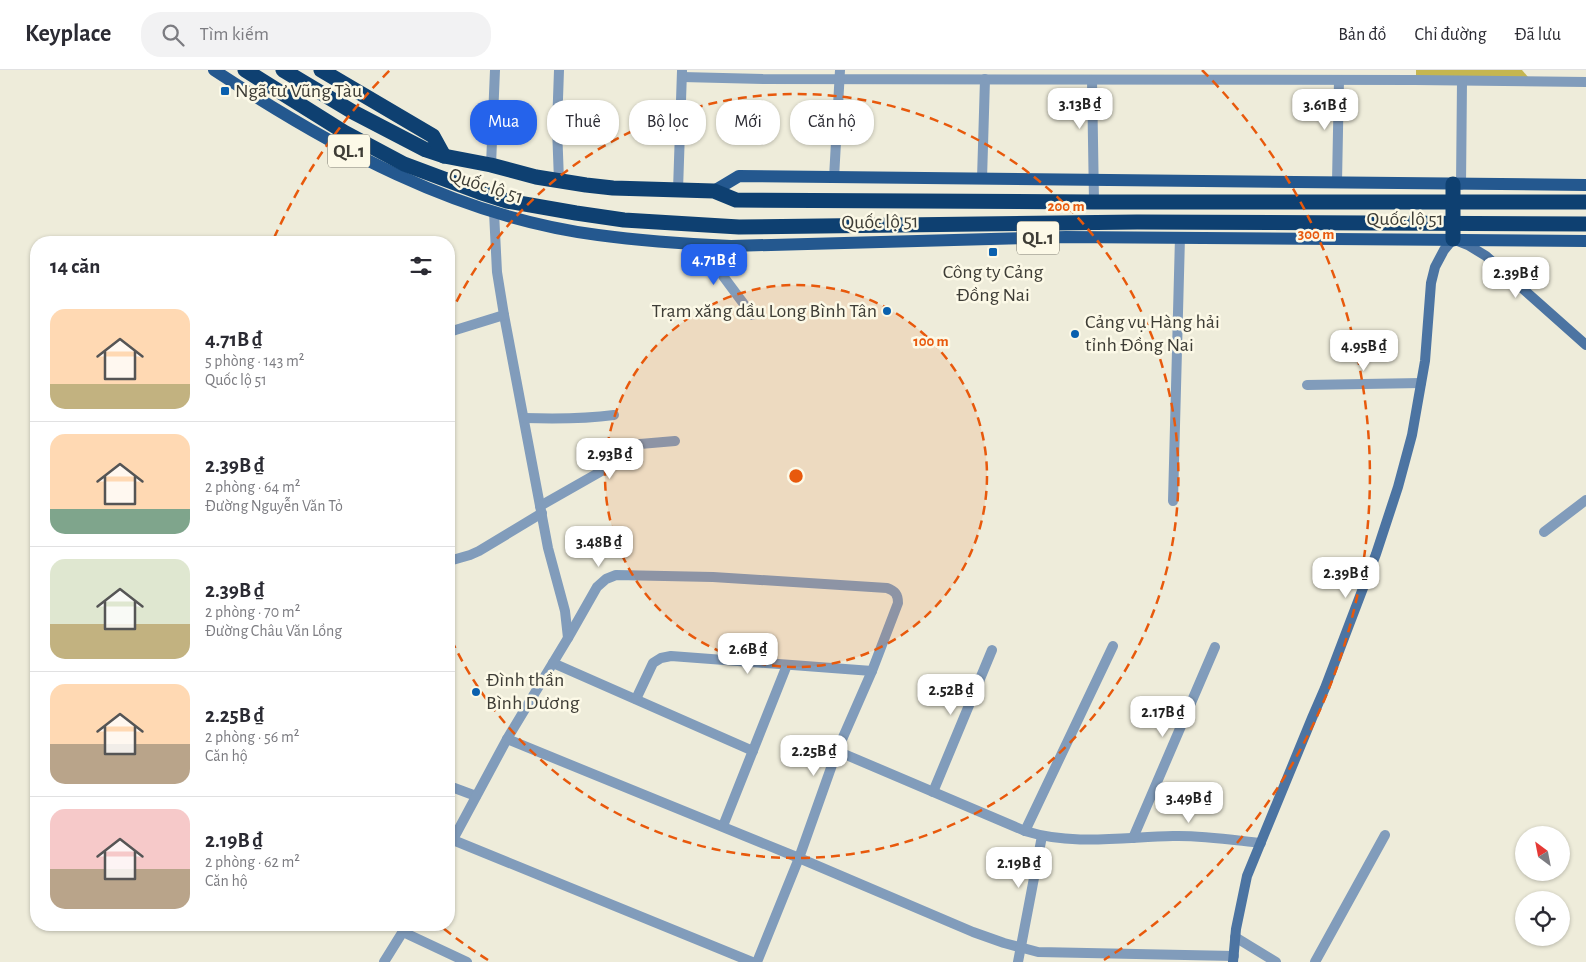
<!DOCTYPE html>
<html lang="vi">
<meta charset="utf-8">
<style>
:root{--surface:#fff;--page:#f2f2f3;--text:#2b2b33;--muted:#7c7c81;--line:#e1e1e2;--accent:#2563eb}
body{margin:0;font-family:"Alegreya Sans",sans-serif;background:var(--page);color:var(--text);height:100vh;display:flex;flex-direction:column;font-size:19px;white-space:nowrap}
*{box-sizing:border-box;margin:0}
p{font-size:16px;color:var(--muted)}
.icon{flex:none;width:28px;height:28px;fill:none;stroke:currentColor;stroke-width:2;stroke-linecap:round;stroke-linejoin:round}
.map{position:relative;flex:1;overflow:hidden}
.side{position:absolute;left:30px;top:166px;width:425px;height:695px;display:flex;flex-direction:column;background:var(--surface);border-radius:20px;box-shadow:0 1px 4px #0004}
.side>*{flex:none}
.banner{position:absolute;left:470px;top:30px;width:475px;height:45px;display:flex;gap:10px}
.needle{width:32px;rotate:328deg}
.tools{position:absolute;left:1515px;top:756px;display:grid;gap:10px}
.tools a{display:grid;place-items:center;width:55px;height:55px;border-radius:50%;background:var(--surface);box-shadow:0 1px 4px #0004;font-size:25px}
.price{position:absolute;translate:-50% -42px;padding:0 11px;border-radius:10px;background:#fff;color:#222;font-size:16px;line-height:32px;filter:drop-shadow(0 1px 2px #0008)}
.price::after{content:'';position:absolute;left:50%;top:30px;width:15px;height:11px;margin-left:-8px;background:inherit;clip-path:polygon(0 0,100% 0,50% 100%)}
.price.current{background:var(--accent);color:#fff}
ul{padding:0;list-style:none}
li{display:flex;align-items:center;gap:15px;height:125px;padding:0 20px}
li+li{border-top:1px solid var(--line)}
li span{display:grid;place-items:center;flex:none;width:140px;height:100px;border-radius:15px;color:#555}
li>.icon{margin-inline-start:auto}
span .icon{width:60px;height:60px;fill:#fffc;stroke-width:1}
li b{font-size:21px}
h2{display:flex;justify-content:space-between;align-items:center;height:60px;padding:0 20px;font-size:21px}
.pill{padding:0 18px;border-radius:20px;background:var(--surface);box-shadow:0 1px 4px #0004;font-size:18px;line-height:45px}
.pill.current{background:var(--accent);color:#fff}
header{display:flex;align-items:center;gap:30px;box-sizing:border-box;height:70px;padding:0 25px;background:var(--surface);border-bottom:1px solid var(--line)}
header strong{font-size:24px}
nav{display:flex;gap:28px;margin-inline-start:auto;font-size:18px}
.search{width:350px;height:45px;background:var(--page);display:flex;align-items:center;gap:12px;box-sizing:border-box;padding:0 18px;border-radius:20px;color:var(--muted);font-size:19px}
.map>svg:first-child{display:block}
.forest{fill:#c5b650}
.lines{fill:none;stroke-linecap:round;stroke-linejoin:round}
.street{stroke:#819cbb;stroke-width:10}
.secondary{stroke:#4c74a2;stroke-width:10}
.primary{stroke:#24588f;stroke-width:12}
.highway{stroke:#0e4071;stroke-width:15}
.ring{fill:none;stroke:#e8590c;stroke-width:2.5;stroke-dasharray:9 6}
.poi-dot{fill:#0a60ae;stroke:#fcf9e7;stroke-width:2}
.labels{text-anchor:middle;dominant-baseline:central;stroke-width:5;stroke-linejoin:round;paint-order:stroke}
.shield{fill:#fcf9e7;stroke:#77756b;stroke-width:1}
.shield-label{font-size:19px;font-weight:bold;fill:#3e3d36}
.poi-label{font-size:20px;fill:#3e3d36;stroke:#fcf9e7;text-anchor:start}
.street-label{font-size:20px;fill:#3e3d36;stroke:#fcf9e7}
.centre{fill:#e8590c;stroke:#fcf9e7;stroke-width:2.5}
.ring-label{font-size:15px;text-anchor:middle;font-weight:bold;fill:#e8590c;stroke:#fcf9e7;stroke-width:5;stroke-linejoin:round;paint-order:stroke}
</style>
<header>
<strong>Keyplace</strong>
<div class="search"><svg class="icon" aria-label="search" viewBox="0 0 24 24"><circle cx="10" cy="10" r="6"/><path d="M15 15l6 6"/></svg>Tìm kiếm</div>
<nav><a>Bản đồ</a><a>Chỉ đường</a><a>Đã lưu</a></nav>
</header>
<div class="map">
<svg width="1586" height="892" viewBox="0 0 1586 892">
<rect width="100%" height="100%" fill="#eeecda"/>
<!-- forest -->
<path class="forest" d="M1416,0h106l6,7 -112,-1z"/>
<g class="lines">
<!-- street -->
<g class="street">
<path d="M559,0l-2,57 2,54"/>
<path d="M682,7l81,2 652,1 171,2"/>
<path d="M1092,10l2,122"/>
<path d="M491,95l4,-95"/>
<path d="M834,108l6,-108"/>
<path d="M982,109l3,-100"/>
<path d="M1337,112l2,-102"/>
<path d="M1461,115l1,-104"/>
<path d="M678,120l4,-119"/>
<path d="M494,142l3,60 7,43 44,233 17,63 3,27"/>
<path d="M731,176l-8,25v5l29,39"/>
<path d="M449,262l55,-17"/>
<path d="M1307,315l114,-2"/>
<path d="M524,348c30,1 60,1 90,-3"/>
<path d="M1173,431l7,-264"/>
<path d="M540,436l74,-42 16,-10 10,-10 35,-3"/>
<path d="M1544,462l42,-32"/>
<path d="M449,491l21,-6 9,-4 63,-38"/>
<path d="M553,593l200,88"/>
<path d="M636,629l17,-36 8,-5 10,-2 201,15"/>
<path d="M507,669l292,119 174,74 31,11 34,9 196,4"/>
<path d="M837,681l188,80c48,15 99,6 148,5 28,-1 60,4 88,7"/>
<path d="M449,716l27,10"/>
<path d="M933,722l59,-142"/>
<path d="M723,756l64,-161"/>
<path d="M1025,761l88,-185"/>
<path d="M1133,768l82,-191"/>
<path d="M453,770l299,122"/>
<path d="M449,777l58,-108 61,-101 29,-51 9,-8 10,-4 97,2 174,11c8,3 11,6 11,15l-26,68 -35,80 -38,107 -42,104"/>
<path d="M403,862l64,30"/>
<path d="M1235,867l41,25"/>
<path d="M384,892l23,-37"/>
<path d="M1018,892l24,-126"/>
<path d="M1315,892l70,-127"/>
</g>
<!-- secondary -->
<path class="secondary" d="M1233,892l3,-33 11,-53 65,-158 13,-30 51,-134 22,-67 14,-52 13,-74 6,-78 4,-16 9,-17 9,-11 15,6 18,11 100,89"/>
<!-- primary -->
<g class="primary">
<path d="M214,0c117,77 243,147 384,165 44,6 89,9 133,11l335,-9 520,4"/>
<path d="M714,121l25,-15 847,9"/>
</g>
<!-- highway -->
<g class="highway">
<path d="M245,0l99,62 60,32 75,28 28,9 69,12 48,7 115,7 398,-5 449,2"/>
<path d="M283,0l70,42 73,38 18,6 47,9 45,12 50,8 27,3 101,3 22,9 358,2h492"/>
<path d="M321,0l112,66 11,20"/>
<path d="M1453,114v55"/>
</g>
</g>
<!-- distance rings -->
<circle cx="796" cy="406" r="191" fill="#e8590c" fill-opacity=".12"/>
<g class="ring">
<circle cx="796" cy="406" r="191"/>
<path d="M450 245A382 382 0 1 1 450 567"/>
<path d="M488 890A574 574 0 0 1 439 855M274 168A574 574 0 0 1 390 0M1202 0A574 574 0 0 1 1104 890"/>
</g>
<!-- markers -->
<g class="poi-dot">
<rect x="220" y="16" width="10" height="10" rx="2.5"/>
<rect x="988" y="177" width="10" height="10" rx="2.5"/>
<circle cx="887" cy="241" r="5"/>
<circle cx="1075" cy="264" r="5"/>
<circle cx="476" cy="622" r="5"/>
</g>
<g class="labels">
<!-- shield labels -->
<g class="shield">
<rect x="328" y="64.5" width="42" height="33" rx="4"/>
<rect x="1017" y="151.5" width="42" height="33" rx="4"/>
</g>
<g class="shield-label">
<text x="349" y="81">QL.1</text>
<text x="1038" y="168">QL.1</text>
</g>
<!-- poi labels -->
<g class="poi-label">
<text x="235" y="21">Ngã tư Vũng Tàu</text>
<text x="993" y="202" text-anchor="middle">Công ty Cảng<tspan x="993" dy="23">Đồng Nai</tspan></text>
<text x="877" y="241" text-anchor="end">Trạm xăng dầu Long Bình Tân</text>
<text x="1085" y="252">Cảng vụ Hàng hải<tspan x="1085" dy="23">tỉnh Đồng Nai</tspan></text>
<text x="486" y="610">Đình thần<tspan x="486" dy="23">Bình Dương</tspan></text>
</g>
<!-- street labels -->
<g class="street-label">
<text transform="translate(486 116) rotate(18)">Quốc lộ 51</text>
<text x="1405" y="149">Quốc lộ 51</text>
<text transform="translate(880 152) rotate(-1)">Quốc lộ 51</text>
</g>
</g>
<circle cx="796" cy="406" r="8" class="centre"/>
<g class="ring-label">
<text x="1066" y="141">200 m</text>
<text x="1316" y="169">300 m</text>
<text x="931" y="276">100 m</text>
</g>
</svg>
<div class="tools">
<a><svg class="needle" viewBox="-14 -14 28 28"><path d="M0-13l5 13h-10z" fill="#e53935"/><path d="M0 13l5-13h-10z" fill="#7c7c81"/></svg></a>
<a><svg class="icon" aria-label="locate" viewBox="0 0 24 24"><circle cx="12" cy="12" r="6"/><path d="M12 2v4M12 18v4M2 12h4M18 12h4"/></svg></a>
</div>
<b class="price" style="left:1080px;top:60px">3.13B ₫</b>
<b class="price" style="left:1325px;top:61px">3.61B ₫</b>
<b class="price current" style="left:714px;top:216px">4.71B ₫</b>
<b class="price" style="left:1516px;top:229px">2.39B ₫</b>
<b class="price" style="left:1364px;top:302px">4.95B ₫</b>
<b class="price" style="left:610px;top:410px">2.93B ₫</b>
<b class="price" style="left:599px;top:498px">3.48B ₫</b>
<b class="price" style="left:1346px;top:529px">2.39B ₫</b>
<b class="price" style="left:748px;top:605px">2.6B ₫</b>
<b class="price" style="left:951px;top:646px">2.52B ₫</b>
<b class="price" style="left:1163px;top:668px">2.17B ₫</b>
<b class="price" style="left:814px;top:707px">2.25B ₫</b>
<b class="price" style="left:1189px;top:754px">3.49B ₫</b>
<b class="price" style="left:1019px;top:819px">2.19B ₫</b>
<div class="banner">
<a class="pill current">Mua</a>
<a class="pill">Thuê</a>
<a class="pill">Bộ lọc</a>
<a class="pill">Mới</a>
<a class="pill">Căn hộ</a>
</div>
<section class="side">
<h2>14 căn<svg class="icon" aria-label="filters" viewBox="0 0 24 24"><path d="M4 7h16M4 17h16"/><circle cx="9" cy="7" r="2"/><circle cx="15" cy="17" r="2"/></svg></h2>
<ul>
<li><span style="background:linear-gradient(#ffd9b3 75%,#c2b280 0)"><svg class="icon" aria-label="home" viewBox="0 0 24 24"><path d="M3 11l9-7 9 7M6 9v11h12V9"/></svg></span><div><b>4.71B ₫</b><p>5 phòng · 143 m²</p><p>Quốc lộ 51</p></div></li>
<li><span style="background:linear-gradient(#ffd9b3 75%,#7fa58c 0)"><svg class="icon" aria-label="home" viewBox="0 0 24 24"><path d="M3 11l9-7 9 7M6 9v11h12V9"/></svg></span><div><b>2.39B ₫</b><p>2 phòng · 64 m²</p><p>Đường Nguyễn Văn Tỏ</p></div></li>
<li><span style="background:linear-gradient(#dfe7d0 65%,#c2b280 0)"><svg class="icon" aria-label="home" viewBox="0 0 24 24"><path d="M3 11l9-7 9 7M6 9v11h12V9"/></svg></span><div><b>2.39B ₫</b><p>2 phòng · 70 m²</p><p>Đường Châu Văn Lồng</p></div></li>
<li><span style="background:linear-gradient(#ffd9b3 60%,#b9a48a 0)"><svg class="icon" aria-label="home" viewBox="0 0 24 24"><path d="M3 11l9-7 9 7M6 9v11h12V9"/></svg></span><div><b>2.25B ₫</b><p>2 phòng · 56 m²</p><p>Căn hộ</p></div></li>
<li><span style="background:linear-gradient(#f6c9c9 60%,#b9a48a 0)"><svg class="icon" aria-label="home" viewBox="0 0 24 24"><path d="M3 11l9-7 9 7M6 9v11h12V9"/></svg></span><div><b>2.19B ₫</b><p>2 phòng · 62 m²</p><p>Căn hộ</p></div></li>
</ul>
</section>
</div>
